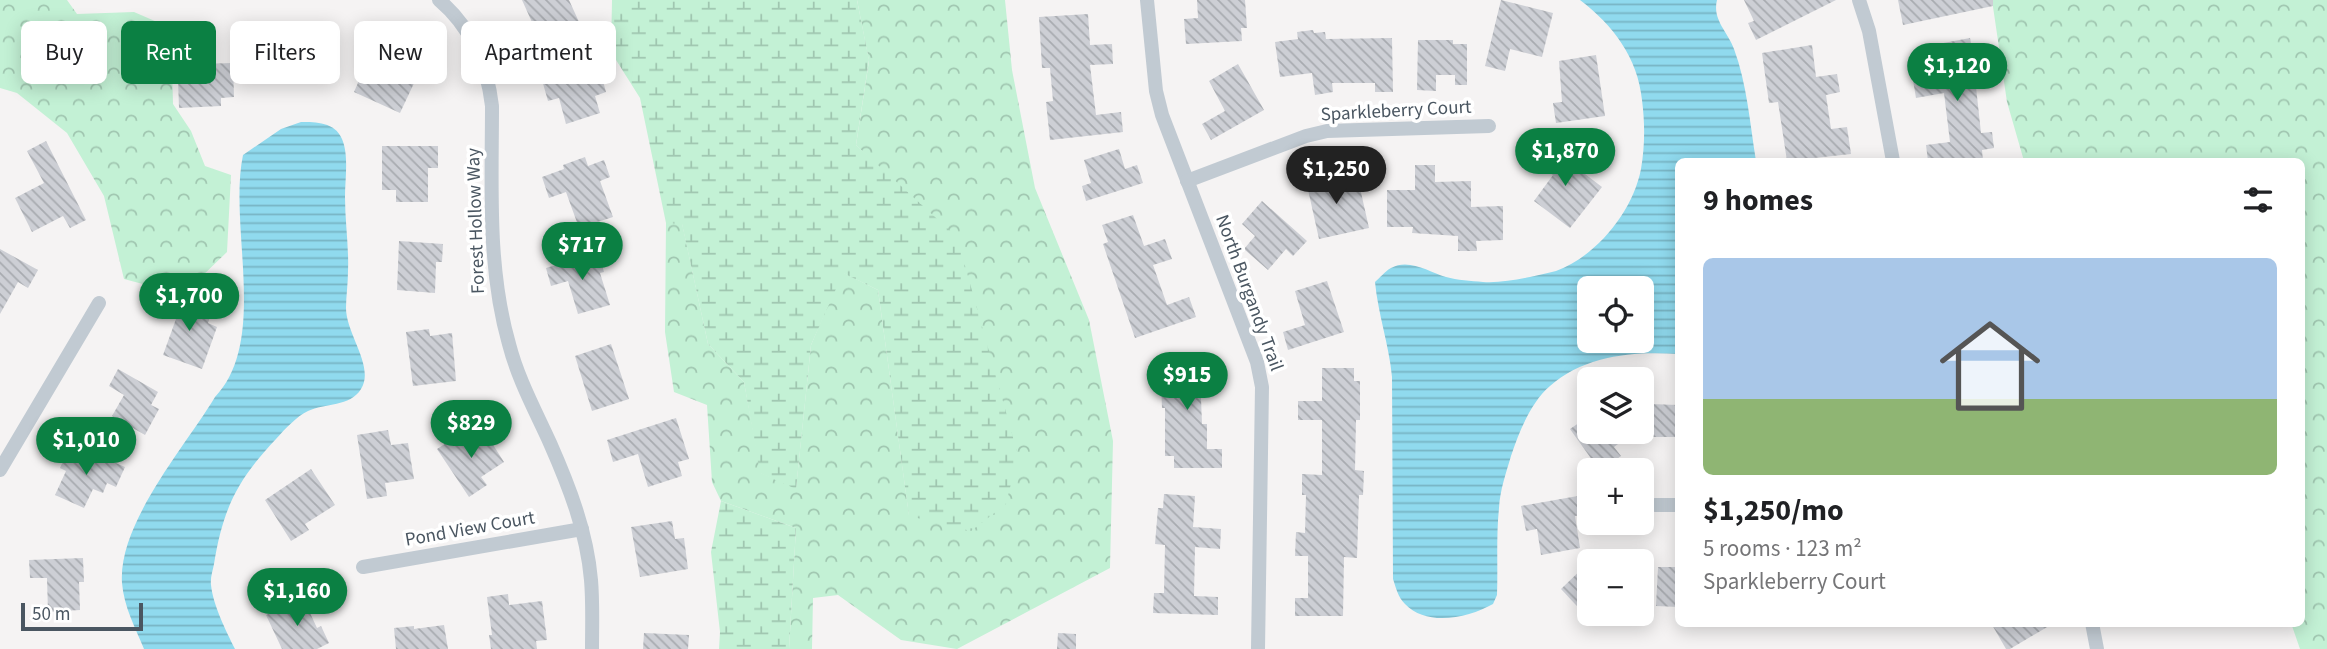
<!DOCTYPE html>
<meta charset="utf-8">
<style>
:root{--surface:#fff;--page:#f2f2f2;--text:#202124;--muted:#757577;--accent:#0b8043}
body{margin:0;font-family:"Source Sans 3",sans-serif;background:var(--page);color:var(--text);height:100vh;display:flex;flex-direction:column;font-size:26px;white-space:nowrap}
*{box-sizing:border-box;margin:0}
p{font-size:23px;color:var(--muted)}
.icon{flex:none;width:38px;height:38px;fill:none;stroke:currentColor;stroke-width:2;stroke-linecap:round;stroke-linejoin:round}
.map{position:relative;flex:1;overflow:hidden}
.drawer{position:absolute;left:1675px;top:158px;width:630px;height:469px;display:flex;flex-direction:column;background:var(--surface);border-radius:10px;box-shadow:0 4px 18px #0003}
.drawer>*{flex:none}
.guide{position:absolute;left:21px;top:21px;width:665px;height:63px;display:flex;gap:14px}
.fabs{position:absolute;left:1577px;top:276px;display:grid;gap:14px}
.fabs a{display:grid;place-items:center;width:77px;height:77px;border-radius:10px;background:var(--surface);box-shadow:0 4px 18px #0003;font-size:35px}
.scale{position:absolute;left:21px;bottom:18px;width:122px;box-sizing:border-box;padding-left:7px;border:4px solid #4a5661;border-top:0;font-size:19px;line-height:24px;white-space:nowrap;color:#4a5661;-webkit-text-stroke:5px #fff;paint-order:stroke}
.price{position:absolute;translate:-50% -60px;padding:0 16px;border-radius:24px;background:var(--accent);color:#fff;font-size:23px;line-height:46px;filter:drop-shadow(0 2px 4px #0008)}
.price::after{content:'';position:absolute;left:50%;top:42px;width:21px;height:16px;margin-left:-10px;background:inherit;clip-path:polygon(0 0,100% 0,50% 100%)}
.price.on{background:#222;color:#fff}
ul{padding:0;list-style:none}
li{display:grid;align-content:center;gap:14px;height:371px;padding:0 28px}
li span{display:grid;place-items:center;height:217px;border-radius:10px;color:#555}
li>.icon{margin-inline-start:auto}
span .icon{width:126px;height:126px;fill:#fffc;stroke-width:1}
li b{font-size:30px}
h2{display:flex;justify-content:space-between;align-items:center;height:84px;padding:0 28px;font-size:30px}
.chip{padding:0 24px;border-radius:10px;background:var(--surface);box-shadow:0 4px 18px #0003;font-size:24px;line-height:63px}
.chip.on{background:var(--accent);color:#fff}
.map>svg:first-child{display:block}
.forest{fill:url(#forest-crowns)}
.wetland{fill:url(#wetland-marsh)}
.water{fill:url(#water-rules);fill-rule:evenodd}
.building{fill:url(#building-back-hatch)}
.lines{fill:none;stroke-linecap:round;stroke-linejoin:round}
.minor{stroke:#c1cad2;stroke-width:14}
.labels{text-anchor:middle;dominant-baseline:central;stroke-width:7;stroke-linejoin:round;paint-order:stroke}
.street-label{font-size:19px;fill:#4a5661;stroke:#fff}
</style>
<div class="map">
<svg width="2327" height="649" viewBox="0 0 2327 649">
<defs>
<pattern id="forest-crowns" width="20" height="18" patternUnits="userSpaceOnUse" patternTransform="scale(1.75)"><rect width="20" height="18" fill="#c3f1d5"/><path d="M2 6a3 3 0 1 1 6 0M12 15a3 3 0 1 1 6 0" fill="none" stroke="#a0c6b0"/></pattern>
<pattern id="wetland-marsh" width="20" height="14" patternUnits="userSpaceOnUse" patternTransform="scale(1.75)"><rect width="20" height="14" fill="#c3f1d5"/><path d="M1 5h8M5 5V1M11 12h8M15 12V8" fill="none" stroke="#a0c6b0"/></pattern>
<pattern id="water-rules" width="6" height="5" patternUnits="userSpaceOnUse" patternTransform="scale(1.75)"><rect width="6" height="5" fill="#90daee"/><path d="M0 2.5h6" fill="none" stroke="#78b4c4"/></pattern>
<pattern id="building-back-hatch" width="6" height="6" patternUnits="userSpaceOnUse" patternTransform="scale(1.75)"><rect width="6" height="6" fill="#cdcfd5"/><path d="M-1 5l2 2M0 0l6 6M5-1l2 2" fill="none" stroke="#a8abb0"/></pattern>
</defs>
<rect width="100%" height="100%" fill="#f5f3f3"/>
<!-- forest -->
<g class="forest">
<path d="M0,0h67l10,14 57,-2 37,16 2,76 18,27 14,35 26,9 -4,77 -29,28 -44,7 -30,-8 -20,-83 -37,-63 -50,-40 -17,-5z"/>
<path d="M857,0h148l7,70 23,118 54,132 24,121 -3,127 -153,81 -56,-9 -63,-45 -25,3 -1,51h-23l7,-121 -75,-27 -9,-19 -5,-77 -33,-13 -9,-60 1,-109h16l26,121 36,38 17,91 35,15 15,-143 31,-73 36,18 31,225 -12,-330 -41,-40 13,-84z"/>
<path d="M1992,0h335v649h-27l-9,-26h10v-462h-277l-17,-59z"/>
</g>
<!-- wetland -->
<g class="wetland">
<path d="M612,0h245l12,60 -13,85 101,92 61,218 -12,49 -35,27 -62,-15 -31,-226 -35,-17 -32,72 -15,144 -36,-16 -16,-91 -36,-38 -26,-120 -16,-1 -26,-125 -29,-46z"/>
<path d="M721,501l75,27 -7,121h-70l1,-17 -9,-80z"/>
</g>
<!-- water -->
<g class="water">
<path d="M1580,0h137c-5,20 11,32 17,49 13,35 16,75 22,112h-78v193c-43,-3 -93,1 -128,32 -19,16 -31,46 -39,70 -5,17 -11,34 -12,52 -3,29 -1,58 -2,87l-4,9c-25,14 -66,23 -88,0 -7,-7 -9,-16 -12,-25l-1,-202c-3,-32 -14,-63 -17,-95 5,-4 10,-11 16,-14 18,-10 38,4 55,9 11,3 25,4 37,5 15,1 32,-2 47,-5 9,-2 18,-4 26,-6 41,-15 77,-60 85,-102 4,-23 4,-46 1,-69 -4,-42 -29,-75 -62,-100zM1589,289h53v52h-53z"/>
<path d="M301,122c15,0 34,0 41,17 7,16 3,41 3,58 0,25 4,50 3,74 0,13 -2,25 -2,37 0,26 29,59 15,81 -11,18 -36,14 -53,22 -11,5 -23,18 -32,28 -38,40 -53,69 -62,125 -1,6 -4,14 -3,21 2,20 15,46 24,64h-91c-9,-22 -20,-42 -22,-66 -4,-60 63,-136 93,-186 54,-57 13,-170 28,-242l38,-26z"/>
</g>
<!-- building -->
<g class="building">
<path d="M522,0h47l10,22 -39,18z"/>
<path d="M1197,0h48l2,28h-6l1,13 -56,3 -2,-25 14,-1z"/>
<path d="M1501,0l52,13 -11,44 -32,-8 -5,22 -20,-5z"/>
<path d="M1744,0h92l-80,40 -8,-17 6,-2z"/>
<path d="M1898,0h95v6l-90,19z"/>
<path d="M1088,14l2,31 22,-1 1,20 -23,1 6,50 25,-3 2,20 -73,8 -4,-38 7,-1 -3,-33h-8l-3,-51z"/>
<path d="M272,28l44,1v36h-45z"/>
<path d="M381,30l21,10 -13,29 26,12 -15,32 -46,-21z"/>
<path d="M1313,30l1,3 11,-1 1,7 66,-1 1,54h-18v-9h-43l1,9 -18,3 -3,-22 -32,4 -5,-35 23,-3 -1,-7z"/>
<path d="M1970,38l9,48 -3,1 5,46 11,-1 2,16 -12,2 1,11h-55l-2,-16 24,-3 -6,-49 -28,5 -3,-18 26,-5 -6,-30z"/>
<path d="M1418,40h35v4h14v41h-12v-10h-19v16l-19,-1z"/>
<path d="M1812,45l4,32 21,-3 3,18 -14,3 5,34 16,-2 4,27 -64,7 -9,-59 -9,1 -7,-50z"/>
<path d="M198,49v15l35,-1 1,34 -13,1v8l-42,2 -2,-58z"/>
<path d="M1596,55l9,61 -49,7 -3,-20 9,-1 -3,-41z"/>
<path d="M598,63l8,29 -11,4 5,17 -34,11 -7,-26 -11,3 -6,-21z"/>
<path d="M1238,64l26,46 -53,30 -9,-16 23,-13 -16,-30z"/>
<path d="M46,141l40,79 -16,8 -7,-12 -31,16 -17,-34 29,-15 -17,-32z"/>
<path d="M1547,145l55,42 -32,41 -36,-27 19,-26 -18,-14z"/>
<path d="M382,146h56v22h-10v34h-32v-12h-14z"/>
<path d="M1119,149l6,20 12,-4 6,18 -57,18 -4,-15 9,-3 -7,-23z"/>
<path d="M585,157l3,9 16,-6 6,17 -10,4 13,36 -34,11 -13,-36 -17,6 -7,-21 22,-8 -1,-4z"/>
<path d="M1415,165h20v17l36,-1v26l32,-1v34l-27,1 1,10h-19v-15l-46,-3 1,-6h-26v-37h28z"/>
<path d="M1322,172l4,14 32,-7 11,49 -50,11 -14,-63z"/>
<path d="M1262,201l45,40 -14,15 -7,-7 -18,21 -24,-21 11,-13 -13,-12z"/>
<path d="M1133,215l11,31 21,-7 7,20 -19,6 14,40 22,-8 7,20 -61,21 -32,-94 5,-2 -6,-17z"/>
<path d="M399,241l44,3 -1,18h-6l-1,31 -38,-3z"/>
<path d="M0,249l38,21 -10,18 -10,-6 -18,32z"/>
<path d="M598,252l6,20 -4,1 10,32 -32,9 -10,-33 -17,5 -5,-18z"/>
<path d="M1327,281l17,51 -56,18 -5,-18 22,-7 -10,-34z"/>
<path d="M168,296l44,15 -4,12 9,4 -15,42 -39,-14 13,-36 -14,-5z"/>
<path d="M429,329l1,7 22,-3 4,48 -43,5 -7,-54z"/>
<path d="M611,344l18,55 -37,12 -17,-55z"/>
<path d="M1214,354l1,18 -15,1 2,51h5v25h15v19h-48v-12h-9v-48h-3l-2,-51z"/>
<path d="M1322,368h32v13h6v39h-4l-1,50 9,1 -1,24h-4l-2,63 -13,-1 -1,59h-48v-18h13v-42h-13l1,-24 9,1 1,-38h-4v-21l20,1v-55h-24v-19h24z"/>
<path d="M118,369l40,23 -7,13 8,4 -14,26 -33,-19 12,-21 -15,-9z"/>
<path d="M1650,404l28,1v32h-29z"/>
<path d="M1589,416v16h45l-20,15 7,9 -21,15 -30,-42z"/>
<path d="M676,418l13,41 -11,3 4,14 -34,11 -10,-33 -25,8 -6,-22z"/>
<path d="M483,429l21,33 -23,15 6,8 -18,12 -32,-48 23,-15 5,8z"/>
<path d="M388,430l3,15 17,-2 6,36 -29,4 2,13 -20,3 -10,-64z"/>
<path d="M69,448l23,11 3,-5 30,13 -9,20 -9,-4 -4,10 -10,-4 -9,19 -29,-13 11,-24 -6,-3z"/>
<path d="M311,469l24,36 -30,19 4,6 -18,11 -26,-41z"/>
<path d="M1164,494l31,2 -2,31 28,2 -1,20 -25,-2 -1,49 24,1v18l-65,-2 1,-20h10l1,-48 -10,-1 3,-36h5z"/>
<path d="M1589,494v20l-14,2 5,32 -39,7 -4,-26 -11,2 -5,-25z"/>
<path d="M672,521l3,18 9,-1 4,31 -48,8 -9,-50z"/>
<path d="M83,558l1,24h-5l1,28 -32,2 -1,-34h-17l-1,-18z"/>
<path d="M1589,562v57l-28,-30z"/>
<path d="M1658,567h20v40l-22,-1z"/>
<path d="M508,594l1,11 33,-4 5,39 -11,1 1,8h-46l-2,-14h3l-5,-38z"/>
<path d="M303,598l14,30 4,-2 8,17 -12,6h-35l-16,-34z"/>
<path d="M1991,623h63l-44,26h-4z"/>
<path d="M444,625l4,24h-52l-2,-21 20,-2v3z"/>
<path d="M644,633l45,2 -1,14h-45z"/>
<path d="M1058,633l18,1v15h-19z"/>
</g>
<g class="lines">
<!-- minor -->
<g class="minor">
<path d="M439,0c33,28 48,64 53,106 0,80 -5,161 17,238 9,35 26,66 41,99 19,43 37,89 41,137 2,23 1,46 1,69"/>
<path d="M1147,0l9,91 6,24 95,247 5,25 -4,262"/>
<path d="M1859,0l10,31 24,130"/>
<path d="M1187,181l119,-45 21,-5 162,-5"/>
<path d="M0,470l99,-167"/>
<path d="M1655,505h23"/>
<path d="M363,567l219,-38"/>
<path d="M2092,623l5,26"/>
</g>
</g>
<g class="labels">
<!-- street labels -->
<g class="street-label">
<text transform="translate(1396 111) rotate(-3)">Sparkleberry Court</text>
<text transform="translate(476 221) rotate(-92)">Forest Hollow Way</text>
<text transform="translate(1249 293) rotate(70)">North Burgandy Trail</text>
<text transform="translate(470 529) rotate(-10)">Pond View Court</text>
</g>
</g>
</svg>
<div class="fabs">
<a><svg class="icon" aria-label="locate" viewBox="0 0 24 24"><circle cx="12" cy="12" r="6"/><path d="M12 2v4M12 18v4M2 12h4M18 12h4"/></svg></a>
<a><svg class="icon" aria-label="layers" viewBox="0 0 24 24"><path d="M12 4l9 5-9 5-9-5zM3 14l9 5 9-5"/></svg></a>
<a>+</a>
<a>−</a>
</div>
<div class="scale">50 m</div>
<b class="price" style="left:1957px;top:103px">$1,120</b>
<b class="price" style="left:1565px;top:188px">$1,870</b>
<b class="price on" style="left:1336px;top:206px">$1,250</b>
<b class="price" style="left:582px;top:282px">$717</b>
<b class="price" style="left:189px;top:333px">$1,700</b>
<b class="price" style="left:1187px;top:412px">$915</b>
<b class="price" style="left:471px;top:460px">$829</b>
<b class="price" style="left:86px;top:477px">$1,010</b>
<b class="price" style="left:297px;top:628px">$1,160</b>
<div class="guide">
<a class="chip">Buy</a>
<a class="chip on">Rent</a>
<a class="chip">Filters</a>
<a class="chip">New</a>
<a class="chip">Apartment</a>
</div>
<section class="drawer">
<h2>9 homes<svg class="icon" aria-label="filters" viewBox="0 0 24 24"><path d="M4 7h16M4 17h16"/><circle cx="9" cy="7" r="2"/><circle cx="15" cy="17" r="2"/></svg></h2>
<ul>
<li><span style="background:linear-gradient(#a9c7e8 65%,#8fb573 0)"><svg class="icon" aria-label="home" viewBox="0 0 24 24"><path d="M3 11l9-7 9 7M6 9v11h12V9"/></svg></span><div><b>$1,250/mo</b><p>5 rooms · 123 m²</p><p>Sparkleberry Court</p></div></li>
</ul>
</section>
</div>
